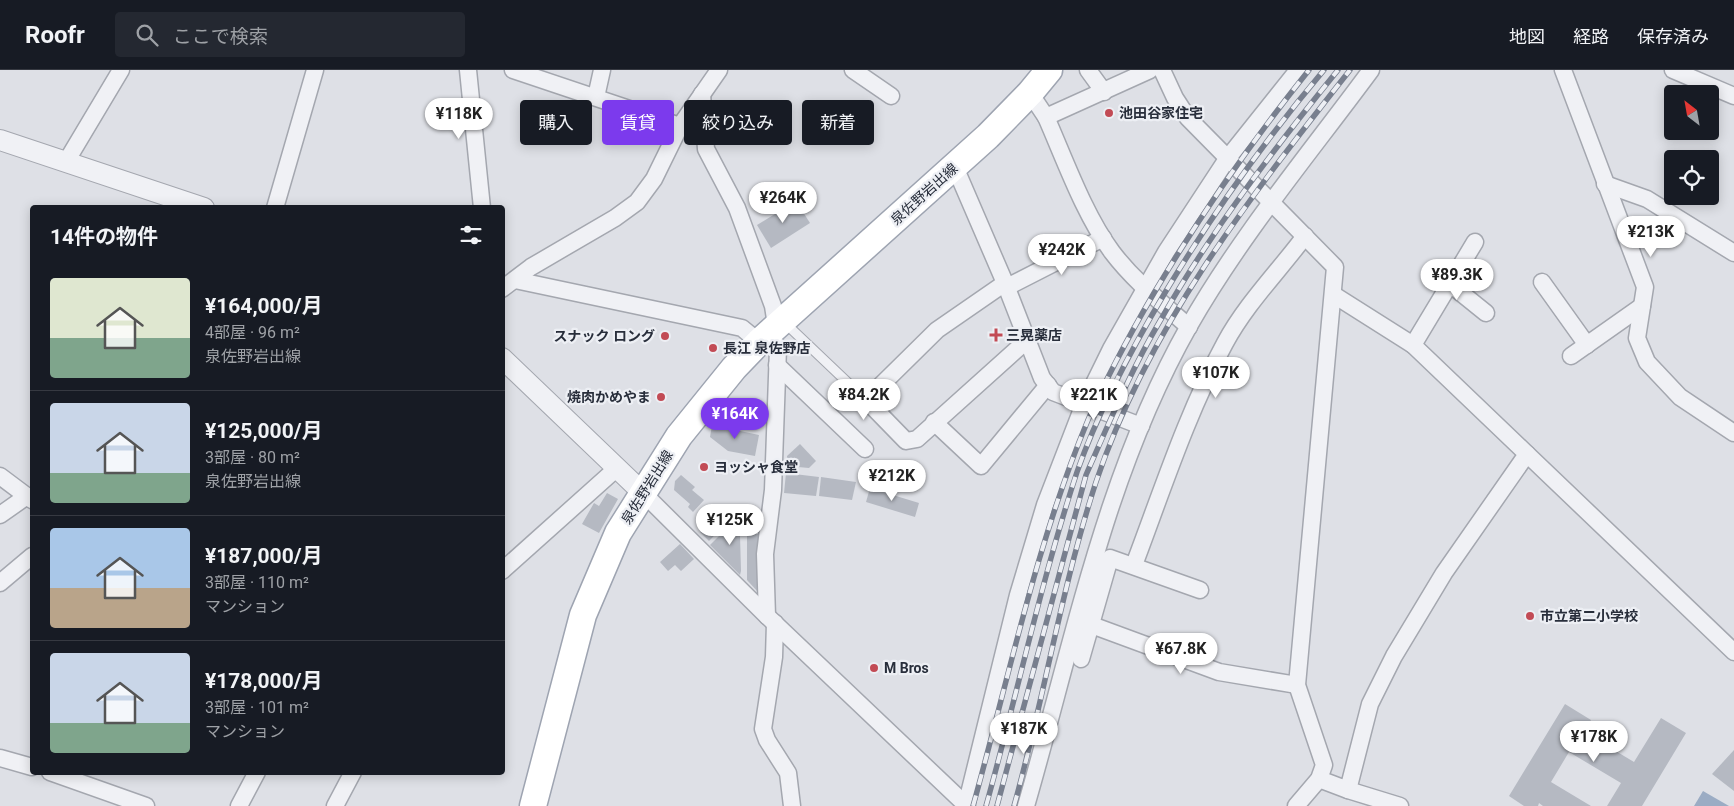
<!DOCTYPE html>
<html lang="ja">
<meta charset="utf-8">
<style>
:root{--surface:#171b24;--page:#242831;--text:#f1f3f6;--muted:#9ea1a6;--line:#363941;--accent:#7c3aed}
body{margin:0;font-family:Roboto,"Noto Sans JP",sans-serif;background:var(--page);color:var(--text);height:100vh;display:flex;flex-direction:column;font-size:19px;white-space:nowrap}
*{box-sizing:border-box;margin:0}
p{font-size:16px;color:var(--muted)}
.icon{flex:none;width:28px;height:28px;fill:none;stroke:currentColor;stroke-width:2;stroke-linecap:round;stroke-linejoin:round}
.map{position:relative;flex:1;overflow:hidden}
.drawer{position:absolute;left:30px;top:135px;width:475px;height:570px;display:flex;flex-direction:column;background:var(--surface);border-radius:5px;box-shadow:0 2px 12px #0003}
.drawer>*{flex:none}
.hud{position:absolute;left:520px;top:30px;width:475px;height:45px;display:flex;gap:10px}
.needle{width:32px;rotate:329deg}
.controls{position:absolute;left:1664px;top:15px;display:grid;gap:10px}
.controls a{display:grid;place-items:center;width:55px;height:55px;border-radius:5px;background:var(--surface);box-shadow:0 2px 12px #0003;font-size:25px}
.price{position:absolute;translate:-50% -42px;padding:0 11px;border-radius:18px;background:#fff;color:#222;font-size:16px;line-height:32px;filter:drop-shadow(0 1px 2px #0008)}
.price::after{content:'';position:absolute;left:50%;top:30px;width:15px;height:11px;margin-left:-8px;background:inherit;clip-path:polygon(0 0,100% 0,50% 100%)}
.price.selected{background:var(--accent);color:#fff}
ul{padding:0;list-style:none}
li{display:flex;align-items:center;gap:15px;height:125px;padding:0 20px}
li+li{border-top:1px solid var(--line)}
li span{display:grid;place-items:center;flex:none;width:140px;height:100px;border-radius:5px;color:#555}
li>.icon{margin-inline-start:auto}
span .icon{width:60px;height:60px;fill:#fffc;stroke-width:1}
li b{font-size:21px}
h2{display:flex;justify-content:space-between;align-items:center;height:60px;padding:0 20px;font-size:21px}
.tag{padding:0 18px;border-radius:5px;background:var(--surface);box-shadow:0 2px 12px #0003;font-size:18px;line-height:45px}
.tag.selected{background:var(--accent);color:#fff}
header{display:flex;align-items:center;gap:30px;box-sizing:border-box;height:70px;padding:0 25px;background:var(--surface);border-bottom:1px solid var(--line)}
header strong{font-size:24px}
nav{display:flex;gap:28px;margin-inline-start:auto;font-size:18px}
.search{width:350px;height:45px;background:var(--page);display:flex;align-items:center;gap:12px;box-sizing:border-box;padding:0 18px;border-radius:5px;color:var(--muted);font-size:19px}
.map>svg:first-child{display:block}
.water{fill:#9bacc4}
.building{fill:#b5b9c2}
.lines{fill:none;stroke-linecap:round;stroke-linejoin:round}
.service-casing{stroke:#a4a7af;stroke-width:11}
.minor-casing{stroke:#a4a7af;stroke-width:19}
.tertiary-casing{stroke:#a4a7af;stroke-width:22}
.primary-casing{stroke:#9ea4b1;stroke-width:29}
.service{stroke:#f0f1f5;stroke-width:9}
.minor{stroke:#f0f1f5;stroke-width:16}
.tertiary{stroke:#f0f1f5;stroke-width:20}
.primary{stroke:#fff;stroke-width:26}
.rail-casing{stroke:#787f8e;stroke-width:5.5}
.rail{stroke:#edeff4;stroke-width:4;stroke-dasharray:11;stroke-linecap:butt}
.poi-dot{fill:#c24b55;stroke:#edeff4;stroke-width:2}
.labels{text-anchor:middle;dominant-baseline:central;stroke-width:4.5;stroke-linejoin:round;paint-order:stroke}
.poi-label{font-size:14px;font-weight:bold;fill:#282e3b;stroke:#edeff4;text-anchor:start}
.street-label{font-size:14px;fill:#282e3b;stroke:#edeff4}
</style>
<header>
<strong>Roofr</strong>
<div class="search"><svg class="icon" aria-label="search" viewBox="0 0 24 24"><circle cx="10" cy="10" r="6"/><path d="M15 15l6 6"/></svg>ここで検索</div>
<nav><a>地図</a><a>経路</a><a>保存済み</a></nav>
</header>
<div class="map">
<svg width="1734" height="736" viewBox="0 0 1734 736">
<rect width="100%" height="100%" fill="#dee0e6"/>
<!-- water -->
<path class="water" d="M1703,721l26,15h-35z"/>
<!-- building -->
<g class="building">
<path d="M796,131l14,22 -39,25 -14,-23z"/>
<path d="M712,355l47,10 -4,21 -27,-5 -18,-14z"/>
<path d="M800,374l16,17 -7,7 -22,-2v-10z"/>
<path d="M786,403l33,4 -3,19 -32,-3z"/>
<path d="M681,405l14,12 -3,3 12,10 -11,12 -5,-5 2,-3 -16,-14 1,-9z"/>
<path d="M821,407l35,5 -4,18 -33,-4z"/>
<path d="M870,418l49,15 -4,14 -49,-15z"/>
<path d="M607,423l11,6 -19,34 -17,-9 12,-21 5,3z"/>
<path d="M725,436l9,9 -25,26 -9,-9z"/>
<path d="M735,450l10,10 -5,5 1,36 -1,4 -30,-30z"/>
<path d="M747,464h13l-2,58 -11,-12z"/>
<path d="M680,474l14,15 -13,12 -6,-6 -7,6 -8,-9z"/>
<path d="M1565,634l26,16 -7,12 50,30 27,-44 25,15 -44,73h-35l14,-23 -52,-31 -18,30 40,24h-48l-4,-3 -1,3h-14l-15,-10z"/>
<path d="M1734,680v41l-22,-17z"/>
</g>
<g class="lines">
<defs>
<path id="service" d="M784,252l82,78"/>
<g id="minor">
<path d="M468,0l14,138"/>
<path d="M513,0l167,56"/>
<path d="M853,0l38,26"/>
<path d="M1088,0l16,22"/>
<path d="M1162,0l13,28 13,20 147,149 -38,418 27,80 -5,14 -23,27"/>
<path d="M1563,0l82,217 -8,51 10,24 33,35 54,36"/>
<path d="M1673,0l61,26"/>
<path d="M1030,23l16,24 104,-47"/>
<path d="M702,24l4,55 31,59 36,98 3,19"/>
<path d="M596,27l6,-27"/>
<path d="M1046,47c19,43 38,97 66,135 22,29 50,51 77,75"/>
<path d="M66,92l55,-92"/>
<path d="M955,97l50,116 37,95 11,14 88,34"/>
<path d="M1605,114l42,15 87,54"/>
<path d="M275,138l40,-138"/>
<path d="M515,210l227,48 17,14"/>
<path d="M1542,212l45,63"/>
<path d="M1005,213l-68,47 -71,70 40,41 11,-2 109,-98"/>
<path d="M1450,214l36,29"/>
<path d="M1007,217l96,-49"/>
<path d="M502,219l29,-22 84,-49 22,-16 17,-23 26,-53 39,-56"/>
<path d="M1413,275l62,-103"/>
<path d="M1571,286l71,-50"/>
<path d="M777,295l88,84"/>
<path d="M934,352l47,44 67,-81"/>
<path d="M1527,384l207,198"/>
<path d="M0,406l32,24"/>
<path d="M642,422l125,124 200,190"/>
<path d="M0,445l27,-19"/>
<path d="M1134,495c28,-74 53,-152 91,-222 21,-39 53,-71 80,-107"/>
<path d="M502,501l115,-103"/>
<path d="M0,513l32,-27"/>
<path d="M767,546l-2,-62 8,-64 5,-142 -9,-16"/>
<path d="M1078,550l141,52 78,13"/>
<path d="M775,553l-1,34 -11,72 4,11 21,33 4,33"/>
<path d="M1081,589l29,-101 90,32"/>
<path d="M0,688l32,9"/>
<path d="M50,702l96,34"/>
<path d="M1319,709l29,11 22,-86 24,-48 50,-83 83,-119 -114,-109 -79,-50"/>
<path d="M1348,720l52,16"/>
<path d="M239,736l18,-34"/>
<path d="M335,736l18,-34"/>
<path d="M966,736l52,-211 27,-90 39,-101 27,-55 55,-97 61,-93 71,-89"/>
<path d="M1026,736c47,-162 79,-332 163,-480 52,-91 120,-172 182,-256"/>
</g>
<g id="tertiary">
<path d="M0,70l204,68"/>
<path d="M502,288l140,134"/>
</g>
<path id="primary" d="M533,736l50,-191 35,-82 61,-97 55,-68 25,-26 229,-206 42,-43 19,-23"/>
</defs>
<!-- service casing -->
<use href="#service" class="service-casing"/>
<!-- minor casing -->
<use href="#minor" class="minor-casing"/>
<!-- tertiary casing -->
<use href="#tertiary" class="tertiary-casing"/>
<!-- primary casing -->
<use href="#primary" class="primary-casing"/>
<!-- service -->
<use href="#service" class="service"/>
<!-- minor -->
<use href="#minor" class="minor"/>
<!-- tertiary -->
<use href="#tertiary" class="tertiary"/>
<!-- primary -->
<use href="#primary" class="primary"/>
<defs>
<g id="rail">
<path d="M973,736c36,-129 63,-262 115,-386 19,-44 42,-86 66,-127 47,-79 98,-152 155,-223"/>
<path d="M986,736c31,-111 55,-225 91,-334 22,-63 55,-124 89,-181 47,-78 99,-151 158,-221"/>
<path d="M997,736l89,-331c23,-52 45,-105 74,-154 51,-90 113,-171 178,-251"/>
<path d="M1014,736c30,-107 47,-217 82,-324 52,-155 154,-285 254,-412"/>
</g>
</defs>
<!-- rail casing -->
<use href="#rail" class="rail-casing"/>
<!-- rail -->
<use href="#rail" class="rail"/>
</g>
<!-- markers -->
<g class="poi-dot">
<circle cx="1109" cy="43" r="5"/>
<path d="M993.5 257.5h5v5h5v5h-5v5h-5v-5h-5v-5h5z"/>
<circle cx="665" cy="266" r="5"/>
<circle cx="713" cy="278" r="5"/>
<circle cx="661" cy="327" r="5"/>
<circle cx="704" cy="397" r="5"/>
<circle cx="1530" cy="546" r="5"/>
<circle cx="874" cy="598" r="5"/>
</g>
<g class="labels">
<!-- poi labels -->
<g class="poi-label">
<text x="1119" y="43">池田谷家住宅</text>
<text x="1006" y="265">三晃薬店</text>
<text x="655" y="266" text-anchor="end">スナック ロング</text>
<text x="723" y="278">長江 泉佐野店</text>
<text x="651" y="327" text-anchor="end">焼肉かめやま</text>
<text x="714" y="397">ヨッシャ食堂</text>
<text x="1540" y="546">市立第二小学校</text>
<text x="884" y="598">M Bros</text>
</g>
<!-- street labels -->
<g class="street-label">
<text transform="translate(924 124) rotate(-42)">泉佐野岩出線</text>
<text transform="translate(647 417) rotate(-58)">泉佐野岩出線</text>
</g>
</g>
</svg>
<div class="controls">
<a><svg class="needle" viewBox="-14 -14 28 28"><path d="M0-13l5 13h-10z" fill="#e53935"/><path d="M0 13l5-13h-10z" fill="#9ea1a6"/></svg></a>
<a><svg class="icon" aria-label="locate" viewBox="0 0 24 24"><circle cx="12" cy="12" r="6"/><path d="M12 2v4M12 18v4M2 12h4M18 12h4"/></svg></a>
</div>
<b class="price" style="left:459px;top:70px">¥118K</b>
<b class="price" style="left:783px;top:154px">¥264K</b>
<b class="price" style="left:1651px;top:188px">¥213K</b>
<b class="price" style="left:1062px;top:206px">¥242K</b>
<b class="price" style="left:1457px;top:231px">¥89.3K</b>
<b class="price" style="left:1216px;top:329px">¥107K</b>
<b class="price" style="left:864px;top:351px">¥84.2K</b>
<b class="price" style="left:1094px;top:351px">¥221K</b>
<b class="price selected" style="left:735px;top:370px">¥164K</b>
<b class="price" style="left:892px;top:432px">¥212K</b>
<b class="price" style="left:730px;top:476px">¥125K</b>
<b class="price" style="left:1181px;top:605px">¥67.8K</b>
<b class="price" style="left:1024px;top:685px">¥187K</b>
<b class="price" style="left:1594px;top:693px">¥178K</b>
<div class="hud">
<a class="tag">購入</a>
<a class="tag selected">賃貸</a>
<a class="tag">絞り込み</a>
<a class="tag">新着</a>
</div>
<section class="drawer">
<h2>14件の物件<svg class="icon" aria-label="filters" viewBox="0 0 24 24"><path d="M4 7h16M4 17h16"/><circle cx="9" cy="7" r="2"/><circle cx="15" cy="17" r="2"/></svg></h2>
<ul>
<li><span style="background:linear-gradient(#dfe7d0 60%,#7fa58c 0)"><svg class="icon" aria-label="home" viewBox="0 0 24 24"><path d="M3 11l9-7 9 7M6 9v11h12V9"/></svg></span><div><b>¥164,000/月</b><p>4部屋 · 96 m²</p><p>泉佐野岩出線</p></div></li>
<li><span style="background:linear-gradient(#c9d6e8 70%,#7fa58c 0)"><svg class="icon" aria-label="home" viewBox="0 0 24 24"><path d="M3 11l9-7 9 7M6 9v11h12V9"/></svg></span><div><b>¥125,000/月</b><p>3部屋 · 80 m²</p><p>泉佐野岩出線</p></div></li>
<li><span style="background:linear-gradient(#a9c7e8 60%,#b9a48a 0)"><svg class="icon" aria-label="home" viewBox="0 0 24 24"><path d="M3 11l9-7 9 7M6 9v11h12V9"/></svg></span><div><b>¥187,000/月</b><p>3部屋 · 110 m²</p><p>マンション</p></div></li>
<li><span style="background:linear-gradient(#c9d6e8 70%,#7fa58c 0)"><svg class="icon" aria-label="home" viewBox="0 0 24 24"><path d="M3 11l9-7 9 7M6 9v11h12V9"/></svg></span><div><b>¥178,000/月</b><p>3部屋 · 101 m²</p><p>マンション</p></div></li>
</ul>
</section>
</div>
